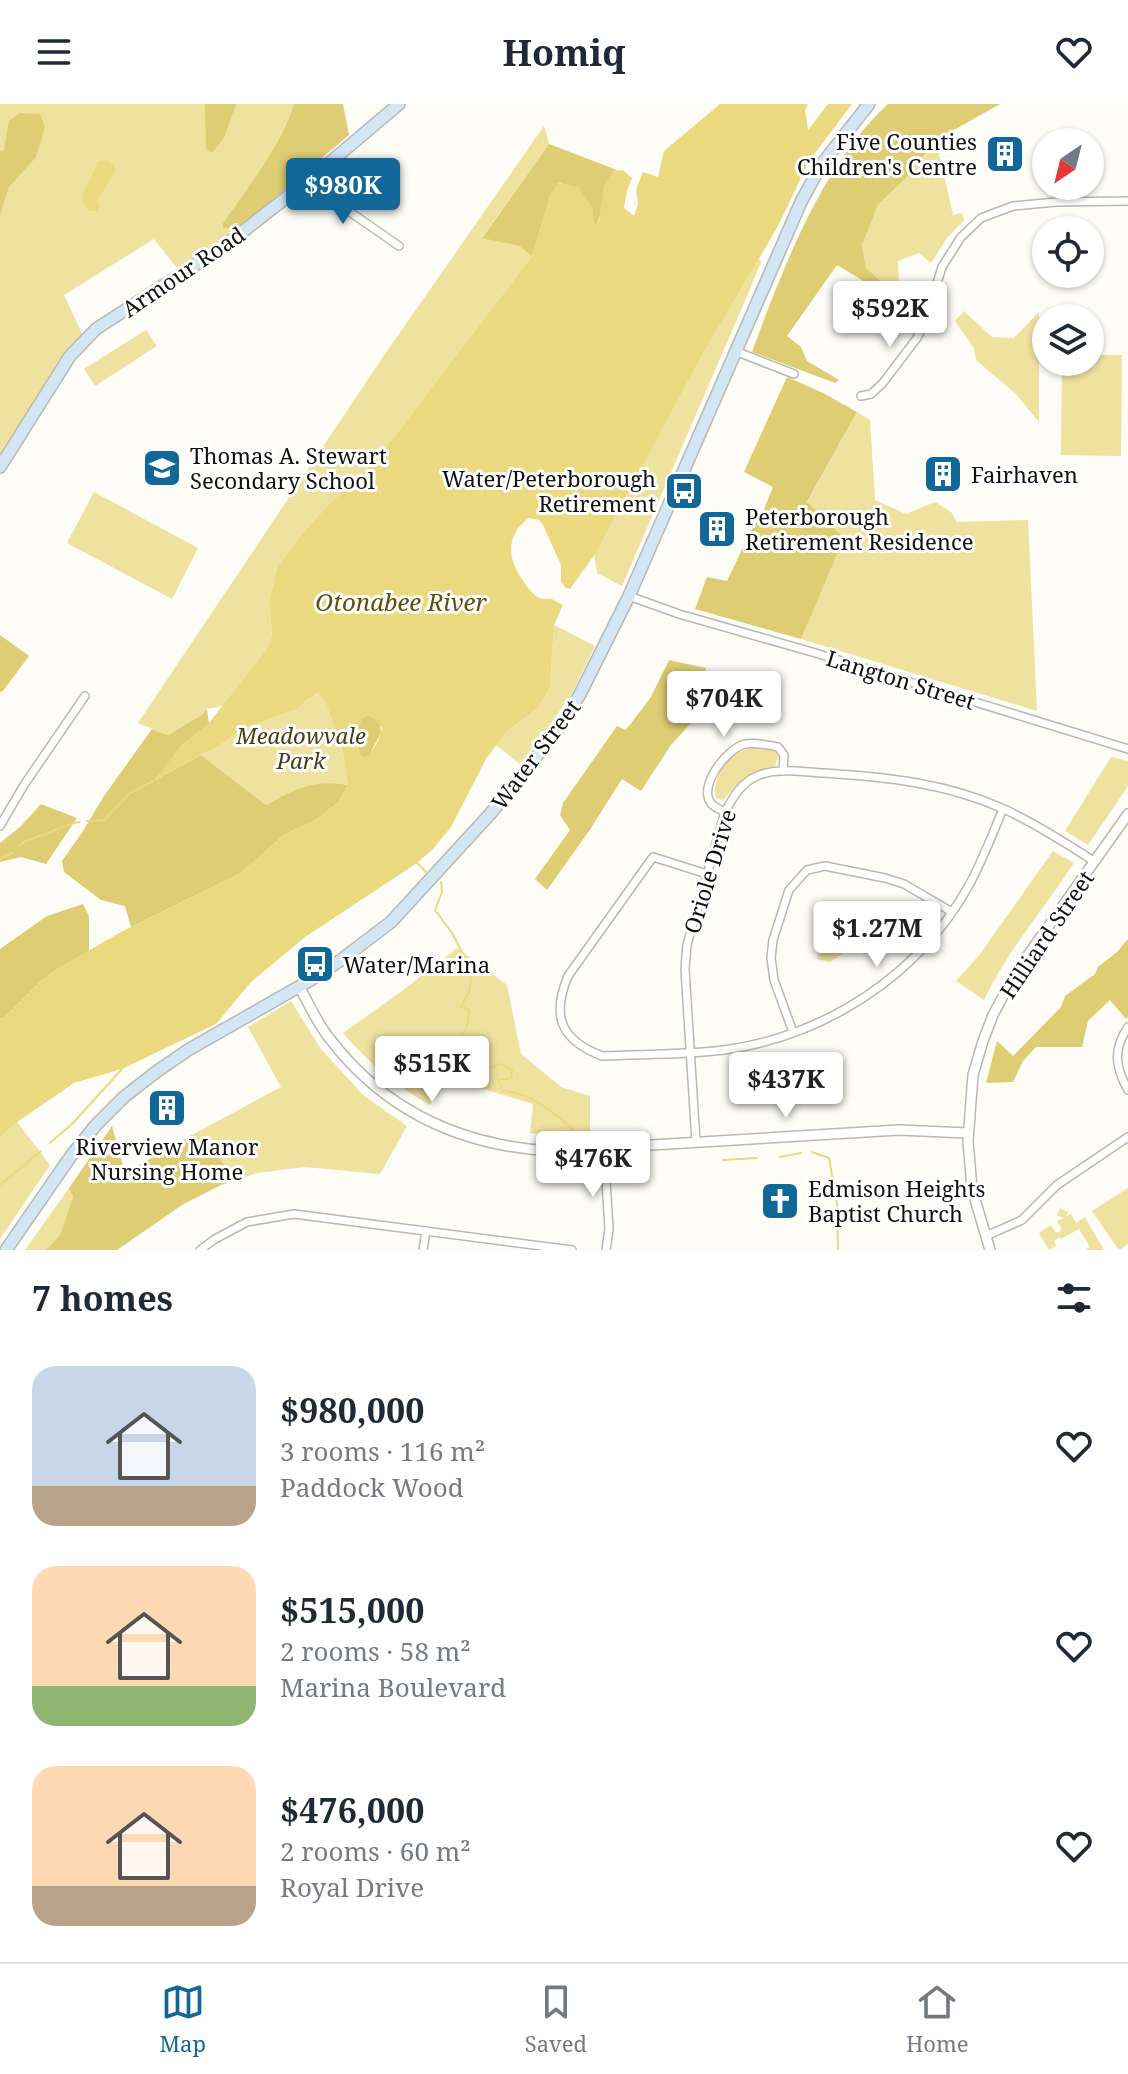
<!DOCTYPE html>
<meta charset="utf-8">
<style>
:root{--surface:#fff;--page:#f2f2f3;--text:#1f2937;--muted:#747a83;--line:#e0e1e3;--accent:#106798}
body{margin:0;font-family:"Noto Serif",serif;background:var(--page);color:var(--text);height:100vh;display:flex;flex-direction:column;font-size:30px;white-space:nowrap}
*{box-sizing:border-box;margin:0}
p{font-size:26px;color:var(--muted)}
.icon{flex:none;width:44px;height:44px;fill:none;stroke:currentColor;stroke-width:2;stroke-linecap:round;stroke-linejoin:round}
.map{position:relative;height:1146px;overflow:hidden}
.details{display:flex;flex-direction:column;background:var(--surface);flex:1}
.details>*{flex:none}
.needle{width:52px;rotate:215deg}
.controls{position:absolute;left:1032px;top:24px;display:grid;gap:16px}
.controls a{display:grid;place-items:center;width:72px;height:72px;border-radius:50%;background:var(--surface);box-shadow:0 2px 6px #0004;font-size:40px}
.price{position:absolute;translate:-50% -68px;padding:0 18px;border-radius:8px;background:#fff;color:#222;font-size:26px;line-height:52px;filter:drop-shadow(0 2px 4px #0008)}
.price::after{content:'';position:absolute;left:50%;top:48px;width:24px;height:18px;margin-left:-12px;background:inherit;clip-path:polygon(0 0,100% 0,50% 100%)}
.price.on{background:var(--accent);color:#fff}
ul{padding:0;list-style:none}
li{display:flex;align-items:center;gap:24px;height:200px;padding:0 32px}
li span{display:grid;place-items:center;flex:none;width:224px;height:160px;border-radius:24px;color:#555}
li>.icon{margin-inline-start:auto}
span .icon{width:96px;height:96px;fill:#fffc;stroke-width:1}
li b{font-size:34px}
h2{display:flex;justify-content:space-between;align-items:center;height:96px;padding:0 32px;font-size:34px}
header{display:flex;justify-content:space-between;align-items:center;height:104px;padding:0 32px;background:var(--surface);font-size:36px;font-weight:700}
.tab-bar{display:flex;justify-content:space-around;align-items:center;height:112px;border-top:2px solid var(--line);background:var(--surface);font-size:22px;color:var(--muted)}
.tab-bar a{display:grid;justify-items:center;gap:4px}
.tab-bar .on{color:var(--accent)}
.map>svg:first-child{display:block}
.green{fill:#efe29f}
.forest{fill:#dfcd73}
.water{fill:#ebd97f;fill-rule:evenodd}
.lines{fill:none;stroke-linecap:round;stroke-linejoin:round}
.stream{stroke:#ebd97f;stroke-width:2}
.minor-casing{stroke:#b9b8b2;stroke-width:10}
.tertiary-casing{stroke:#b9b8b2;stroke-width:12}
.secondary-casing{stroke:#b9b8b2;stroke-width:14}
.minor{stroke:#fff;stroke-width:7}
.tertiary{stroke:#fff;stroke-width:9}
.secondary{stroke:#d3e6f4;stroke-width:11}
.labels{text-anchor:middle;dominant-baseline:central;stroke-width:6;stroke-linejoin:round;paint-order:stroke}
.poi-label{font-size:22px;fill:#11110f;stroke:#fff;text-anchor:start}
.street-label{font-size:22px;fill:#11110f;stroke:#fff}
.park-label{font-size:22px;font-style:italic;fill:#453d16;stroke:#fff}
.water-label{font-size:24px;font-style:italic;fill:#5e5109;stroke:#fff}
</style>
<header><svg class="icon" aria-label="menu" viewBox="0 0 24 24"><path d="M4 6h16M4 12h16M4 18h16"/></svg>Homiq<svg class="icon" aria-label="heart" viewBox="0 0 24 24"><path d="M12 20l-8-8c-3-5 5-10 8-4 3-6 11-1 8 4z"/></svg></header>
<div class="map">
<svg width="1128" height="1146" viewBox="0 0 1128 1146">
<rect width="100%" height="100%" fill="#fdfcf6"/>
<!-- green -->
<g class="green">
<path d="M0,0h294c-14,44 -45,82 -71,119l15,6 -61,39 -23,-29 -90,56 19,41 -83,131z"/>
<path d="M544,22l5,18 -67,93 37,9 13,10 -157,206 -48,44 -27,30 -23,32 -8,34 3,31 -3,13 -46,60 -16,3 -7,7 -32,19 -30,-12 245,-366z"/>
<path d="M936,36l17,75 9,-2 2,7 -17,18 -16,25 -12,-10 -21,8 1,23 10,23 -4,8 -18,-11 3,-5 -10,-8 6,-6 -20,-17 -4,-23 16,-40 29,-28z"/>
<path d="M759,154l2,4 -11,27 -128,297 -25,-13 -3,-19 107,-197z"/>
<path d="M964,207l28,26 22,1 25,-26v110l-23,-28 -40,-34 -2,-12 -19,-27z"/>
<path d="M146,226l11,16 -62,40 -11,-17z"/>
<path d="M1090,251h32l-1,101 -60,-1 1,-93h28z"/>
<path d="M857,308l13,8 5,80 31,14 29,-12 16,10 6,10 71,-2 9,191 -236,-72 42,-101 -36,-35z"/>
<path d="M94,388l104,56 -26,51 -105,-56z"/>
<path d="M554,521l41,21 -23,47 -29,42 -23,29 -24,-19 10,-13 32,-24 12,-21z"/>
<path d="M320,589c18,27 23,60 28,92 -32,-5 -55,5 -82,20l-65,-50 39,-25 59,-22 8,-8z"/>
<path d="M757,643l21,4 1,5 -4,10c-29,8 -32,13 -52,34l-7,-2c-2,-8 -1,-12 1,-19 7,-20 20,-29 40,-32z"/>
<path d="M1111,653l17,4v25l-40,59 -23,-14z"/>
<path d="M1053,747l21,12c-30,46 -67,88 -90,137l-28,-19 24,-27z"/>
<path d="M830,805l44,13 -4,14 -40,26 -13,-3 6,-40z"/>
<path d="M457,844l50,37 14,69 40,33 29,9v40h-39l-21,-3 3,-29 -85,-26 -18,27c-34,-19 -62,-43 -87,-72l59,-42z"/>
<path d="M291,897l30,48 42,46 44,31 -27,48 -75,-7 -48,6 -23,8 -16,-27 -14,-4 -12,-15 89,-48 -33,-60z"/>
<path d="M17,1018l33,43 -50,74v-102z"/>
<path d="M69,1084l4,9 -13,38 -14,15h-21z"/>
<path d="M1128,1084v56l-9,6 -27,-39z"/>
<path d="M1060,1104l8,4 -2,4 5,-2 5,9 9,-6 19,33h-19l5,-3 -11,-18 -18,10 -1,-2 -6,4 2,5 -7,4 -10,-17 12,-8 5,8 6,-3 -5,-9 7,-3 -7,-3z"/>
</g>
<!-- forest -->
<g class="forest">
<path d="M205,0h31l-12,34 -12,15 -6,-5z"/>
<path d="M294,0h49l6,31 -111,94 -15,-1v-5c26,-38 57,-75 71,-119z"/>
<path d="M888,0h112l-64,36 -29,37 -29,28 -16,40 4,23 21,18 -7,5 -43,-26 -50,71 14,11 6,14 32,19 -4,3 -83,-31c31,-84 70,-187 136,-248z"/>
<path d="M20,9l20,1 5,13 -9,30 -27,30 -9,28v-63l4,-2 5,-29z"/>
<path d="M549,40l68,26 -4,1 -16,54 -4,1 -14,-38 -20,-5 -8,11 -19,62 -13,-10 -37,-8z"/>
<path d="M787,273l36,16 34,19 -50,90 37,36 -43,101 -106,-30 12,-32 20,4 24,-50 13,-22 9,-22 -29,-15z"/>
<path d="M0,531l29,21 -26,35 -3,1z"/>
<path d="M669,556l37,8 -2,10 16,13 -49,54 -30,46 -19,-12 -33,52 -42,59 -12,-11 35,-49 -10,-15 3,-12 54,-77 8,4 4,-4 22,-29z"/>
<path d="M207,605l2,15 -26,20 -28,36 46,-25 65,50c29,-16 48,-26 82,-20l-9,17 -25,19 -29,13 -44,39 -110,54 -6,-21 -24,-6 -37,-28 -2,-11 19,-27 23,-38 48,-67 16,6 32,-19z"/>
<path d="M366,612h5l9,8 1,9 -13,24 -5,1c-8,-10 -6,-27 -2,-39z"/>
<path d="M41,700l36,14 -31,46 -25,-7 -21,5v-19l20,-16z"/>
<path d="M83,800l6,12v35l-32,18 -16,12 -35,35 -6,3v-70l47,-33z"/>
<path d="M1128,835v78l-2,2 -16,-19 -22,21 -6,26h-46l-13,14 -10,21 -27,1 11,-42 16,15 48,-49 4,-11 30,-22 3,-7 19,-15z"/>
<path d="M112,1022l12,43 10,-1 58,-33 12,15 14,4 16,27 -13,4 -39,20 -65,45h-71l14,-15 13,-38 -4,-9z"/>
</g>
<!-- water -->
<g class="water">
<path d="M720,0h88l-3,6 3,20 20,-26h24l-43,57 -31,65 -77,131 -106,197 -25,35 -4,-1 -5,-6v-17l-18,-40 -4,-5 -10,-2c-23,16 -22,40 -7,61 4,7 10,15 17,19 5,2 8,0 13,1 1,1 10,6 11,6l-9,20 -4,62 -12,21 -32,24 -20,27 -35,68 -18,22 -16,14 -112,74 -54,45 -35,42 -94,45 -48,14 -57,39 -17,15v-118l6,-3 35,-35 16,-12 64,-37 120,-59 44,-39 29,-13 25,-19 9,-17 -7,-42 -15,-40 -7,-10 -12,7 -8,8 -59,22 -19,14 -68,37 30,-37 26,-21 60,-77 3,-13 -3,-31 8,-34 23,-32 27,-30 48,-44 157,-206 19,-62 7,-11 20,4 15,22 1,17 5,-5 5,-36 9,-14 10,-1 9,8 -5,12 -3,18 10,8 4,-12 -2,-14 7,-18 15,5 6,-26zM366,612h5l11,11c-1,10 -9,28 -19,30 -8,-9 -6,-26 -2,-38z"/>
<path d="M107,56l7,5 2,4 -19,32 2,6 -2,4h-7l-7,-7 -1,-8 17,-35z"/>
</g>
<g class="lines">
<!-- stream -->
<g class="stream">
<path d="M87,717l17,-1 26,-27 23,-12"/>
<path d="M20,741l4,-3 50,-19 6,-1"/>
<path d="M0,755l12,-6"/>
<path d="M417,759l9,9"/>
<path d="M441,778l1,10 -7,18 17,23 20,38 -3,21 -8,15 8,3 -2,17 -8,11 6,6 14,6 -2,15 12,3 12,-4 11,6v8l-13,2 3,11c29,1 52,22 74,41"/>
<path d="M50,1039l22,-19 50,-55"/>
<path d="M812,1048l17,6 8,45 1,47"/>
<path d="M780,1053l21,-4"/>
<path d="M723,1056l34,-2"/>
<path d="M0,1081l41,-34"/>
</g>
<defs>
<g id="minor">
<path d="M315,71l22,28 62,43"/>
<path d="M735,247l59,23"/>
<path d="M861,292l10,-2 11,-10 35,-46 9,-19 16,-52 19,-30 20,-19 32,-12 43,-4 72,-1"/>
<path d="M629,492l50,18 140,40 309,95"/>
<path d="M725,708c-6,-3 -13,-5 -16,-12 -8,-18 19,-52 36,-56 11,-2 23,1 33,3l6,8 -1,16"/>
<path d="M0,722l24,-41 61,-89"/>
<path d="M707,770l-54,-17 -85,119c-17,41 -7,64 34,80 40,-2 82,-1 122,-6 101,-14 194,-74 244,-163 14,-25 24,-52 35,-78"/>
<path d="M1128,923c-15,22 -13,40 0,63"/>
<path d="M793,928l-19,-52 -3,-22 2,-18 16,-50 18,-20 18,-4 60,12 19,6 48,28"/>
<path d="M696,1038l-11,-173 2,-24 38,-133c8,-15 16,-29 32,-36 21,-9 45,-4 67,-3 63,4 122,10 180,36 32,15 62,34 91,53"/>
<path d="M604,1045l5,80 -3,21"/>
<path d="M986,1132l36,-16 35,-35 71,-48"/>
<path d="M200,1146l15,-11 32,-17 47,-8 278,36"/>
<path d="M423,1146l3,-19"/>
</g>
<g id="tertiary">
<path d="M299,882c10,18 18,37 31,53 56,73 132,107 222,112l347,-21 69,3"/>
<path d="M990,1146l-18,-61 -4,-48 5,-66 10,-34 10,-26 23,-43 112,-158"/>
</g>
<g id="secondary">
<path d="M0,363l70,-111 26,-27 131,-85 88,-69 84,-71"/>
<path d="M6,1146l65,-94 25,-31 28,-28 32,-25 32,-22 121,-69 32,-21 50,-38 100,-109 70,-87 19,-32 49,-98 172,-394 20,-37 48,-61"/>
</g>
</defs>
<!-- minor casing -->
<use href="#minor" class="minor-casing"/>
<!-- tertiary casing -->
<use href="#tertiary" class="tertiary-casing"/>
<!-- secondary casing -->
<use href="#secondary" class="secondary-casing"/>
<!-- minor -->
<use href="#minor" class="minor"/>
<!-- tertiary -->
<use href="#tertiary" class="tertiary"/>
<!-- secondary -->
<use href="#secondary" class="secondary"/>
</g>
<!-- icons -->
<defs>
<symbol id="building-square" viewBox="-11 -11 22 22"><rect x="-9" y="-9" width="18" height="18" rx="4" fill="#106798" stroke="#fff"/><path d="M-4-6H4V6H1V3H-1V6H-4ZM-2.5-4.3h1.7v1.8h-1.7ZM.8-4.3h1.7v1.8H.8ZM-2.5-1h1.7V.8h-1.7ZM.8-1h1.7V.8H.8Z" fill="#fff"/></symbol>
<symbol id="school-square" viewBox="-11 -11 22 22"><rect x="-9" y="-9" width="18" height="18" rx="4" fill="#106798" stroke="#fff"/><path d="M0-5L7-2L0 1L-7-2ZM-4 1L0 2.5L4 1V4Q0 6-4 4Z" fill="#fff"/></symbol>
<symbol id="bus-square" viewBox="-11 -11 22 22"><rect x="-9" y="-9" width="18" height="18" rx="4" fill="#106798" stroke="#fff"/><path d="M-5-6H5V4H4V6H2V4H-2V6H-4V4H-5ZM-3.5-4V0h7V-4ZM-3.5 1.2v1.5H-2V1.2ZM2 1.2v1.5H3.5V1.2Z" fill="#fff"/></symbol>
<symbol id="church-square" viewBox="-11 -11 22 22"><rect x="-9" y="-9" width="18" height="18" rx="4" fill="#106798" stroke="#fff"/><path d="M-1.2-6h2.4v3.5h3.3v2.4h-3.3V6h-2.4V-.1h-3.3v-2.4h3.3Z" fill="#fff"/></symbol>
</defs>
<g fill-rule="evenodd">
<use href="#building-square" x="983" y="28" width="44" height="44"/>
<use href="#school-square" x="140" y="342" width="44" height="44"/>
<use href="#building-square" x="921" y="348" width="44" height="44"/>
<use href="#bus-square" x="662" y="365" width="44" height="44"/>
<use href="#building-square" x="695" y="403" width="44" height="44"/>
<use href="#bus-square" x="293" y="838" width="44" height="44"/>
<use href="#building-square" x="145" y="982" width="44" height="44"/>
<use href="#church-square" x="758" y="1075" width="44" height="44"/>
</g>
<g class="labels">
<!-- poi labels -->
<g class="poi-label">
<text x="977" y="37" text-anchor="end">Five Counties<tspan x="977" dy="25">Children's Centre</tspan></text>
<text x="190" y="351">Thomas A. Stewart<tspan x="190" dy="25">Secondary School</tspan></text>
<text x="971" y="370">Fairhaven</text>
<text x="656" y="374" text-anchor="end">Water/Peterborough<tspan x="656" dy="25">Retirement</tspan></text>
<text x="745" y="412">Peterborough<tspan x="745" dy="25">Retirement Residence</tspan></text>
<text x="343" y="860">Water/Marina</text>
<text x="167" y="1042" text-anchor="middle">Riverview Manor<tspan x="167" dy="25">Nursing Home</tspan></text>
<text x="808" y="1084">Edmison Heights<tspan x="808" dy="25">Baptist Church</tspan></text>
</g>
<!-- street labels -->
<g class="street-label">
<text transform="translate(183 167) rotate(-34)">Armour Road</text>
<text transform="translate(901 575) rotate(17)">Langton Street</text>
<text transform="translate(535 650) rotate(-53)">Water Street</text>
<text transform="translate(709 767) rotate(-73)">Oriole Drive</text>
<text transform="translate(1046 830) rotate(-56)">Hilliard Street</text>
</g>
<!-- park labels -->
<g class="park-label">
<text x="301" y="631">Meadowvale<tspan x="301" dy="25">Park</tspan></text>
</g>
<!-- water labels -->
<g class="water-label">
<text x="401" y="497">Otonabee River</text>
</g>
</g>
</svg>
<div class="controls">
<a><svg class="needle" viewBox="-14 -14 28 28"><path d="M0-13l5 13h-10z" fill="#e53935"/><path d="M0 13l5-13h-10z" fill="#747a83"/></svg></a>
<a><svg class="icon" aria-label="locate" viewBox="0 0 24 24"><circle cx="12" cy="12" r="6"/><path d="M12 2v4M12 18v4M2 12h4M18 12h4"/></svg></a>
<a><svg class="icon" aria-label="layers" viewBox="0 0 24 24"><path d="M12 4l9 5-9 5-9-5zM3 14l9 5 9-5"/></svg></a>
</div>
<b class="price on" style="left:343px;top:122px">$980K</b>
<b class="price" style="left:890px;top:245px">$592K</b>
<b class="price" style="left:724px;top:635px">$704K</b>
<b class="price" style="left:877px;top:865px">$1.27M</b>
<b class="price" style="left:432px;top:1000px">$515K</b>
<b class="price" style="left:786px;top:1016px">$437K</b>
<b class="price" style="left:593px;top:1095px">$476K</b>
</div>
<section class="details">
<h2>7 homes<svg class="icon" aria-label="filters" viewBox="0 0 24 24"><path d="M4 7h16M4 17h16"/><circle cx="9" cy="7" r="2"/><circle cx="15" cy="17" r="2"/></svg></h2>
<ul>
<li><span style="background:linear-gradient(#c9d6e8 75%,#b9a48a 0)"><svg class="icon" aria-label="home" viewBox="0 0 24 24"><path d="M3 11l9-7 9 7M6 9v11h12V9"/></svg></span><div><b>$980,000</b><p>3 rooms · 116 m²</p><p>Paddock Wood</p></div><svg class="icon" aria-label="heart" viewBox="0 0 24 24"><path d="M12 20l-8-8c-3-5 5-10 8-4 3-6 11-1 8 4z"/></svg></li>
<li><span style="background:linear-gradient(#ffd9b3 75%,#8fb573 0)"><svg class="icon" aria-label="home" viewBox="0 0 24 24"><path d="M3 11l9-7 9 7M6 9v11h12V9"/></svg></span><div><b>$515,000</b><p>2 rooms · 58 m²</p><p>Marina Boulevard</p></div><svg class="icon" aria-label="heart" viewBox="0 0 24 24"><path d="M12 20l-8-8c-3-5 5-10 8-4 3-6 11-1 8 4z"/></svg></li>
<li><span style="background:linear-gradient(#ffd9b3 75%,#b9a48a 0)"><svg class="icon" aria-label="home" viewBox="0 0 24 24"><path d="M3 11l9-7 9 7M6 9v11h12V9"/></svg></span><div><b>$476,000</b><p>2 rooms · 60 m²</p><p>Royal Drive</p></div><svg class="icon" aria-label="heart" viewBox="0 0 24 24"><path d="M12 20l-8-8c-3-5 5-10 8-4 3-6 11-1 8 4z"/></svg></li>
</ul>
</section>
<nav class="tab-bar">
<a class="on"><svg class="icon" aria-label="map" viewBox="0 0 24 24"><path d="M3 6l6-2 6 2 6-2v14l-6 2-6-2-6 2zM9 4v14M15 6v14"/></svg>Map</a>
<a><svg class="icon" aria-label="saved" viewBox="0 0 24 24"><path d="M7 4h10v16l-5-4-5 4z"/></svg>Saved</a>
<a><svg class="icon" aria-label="home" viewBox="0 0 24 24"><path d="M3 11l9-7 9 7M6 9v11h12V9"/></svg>Home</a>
</nav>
